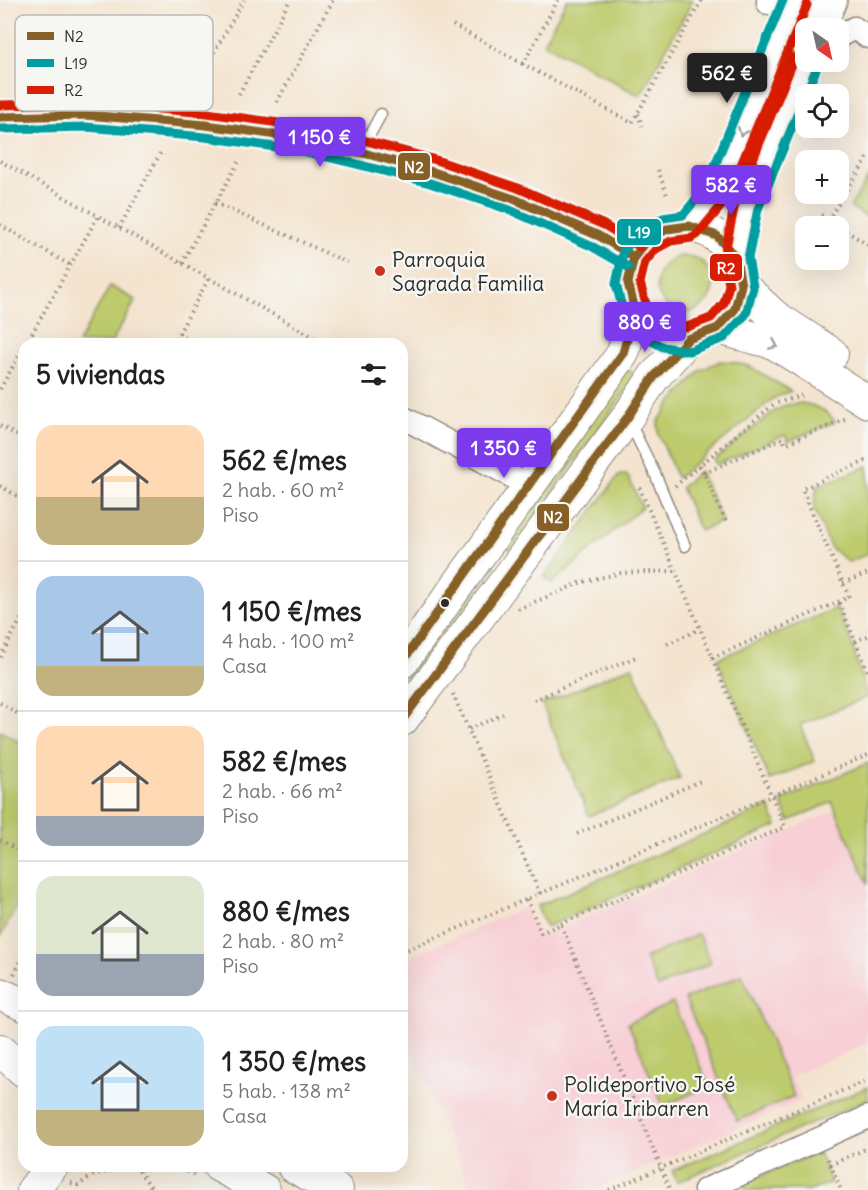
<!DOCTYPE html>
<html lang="es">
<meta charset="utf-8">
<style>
:root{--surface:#fff;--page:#f2f2f2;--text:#202124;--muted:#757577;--line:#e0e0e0;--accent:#7c3aed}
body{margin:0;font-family:Delius,sans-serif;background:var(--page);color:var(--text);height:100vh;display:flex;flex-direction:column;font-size:22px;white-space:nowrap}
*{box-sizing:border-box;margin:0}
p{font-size:20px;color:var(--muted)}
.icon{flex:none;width:33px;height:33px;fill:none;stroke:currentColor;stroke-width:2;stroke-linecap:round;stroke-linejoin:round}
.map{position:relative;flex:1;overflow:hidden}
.side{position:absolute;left:18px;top:338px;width:390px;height:834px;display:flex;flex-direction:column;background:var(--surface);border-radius:18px;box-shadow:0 6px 24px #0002}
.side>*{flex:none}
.needle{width:39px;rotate:146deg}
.tools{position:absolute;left:795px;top:18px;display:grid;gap:12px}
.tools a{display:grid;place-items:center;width:54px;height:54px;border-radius:12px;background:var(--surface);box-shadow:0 6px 24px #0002;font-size:30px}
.price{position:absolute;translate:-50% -51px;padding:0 14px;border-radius:6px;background:var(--accent);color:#fff;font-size:20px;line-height:39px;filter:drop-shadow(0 2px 3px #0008)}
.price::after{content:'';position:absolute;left:50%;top:36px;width:18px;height:14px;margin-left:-9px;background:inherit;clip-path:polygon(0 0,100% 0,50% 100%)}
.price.active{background:#222;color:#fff}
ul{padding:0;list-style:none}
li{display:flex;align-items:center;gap:18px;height:150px;padding:0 18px}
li+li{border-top:2px solid var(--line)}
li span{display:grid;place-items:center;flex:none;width:168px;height:120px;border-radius:18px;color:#555}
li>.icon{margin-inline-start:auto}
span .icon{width:72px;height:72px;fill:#fffc;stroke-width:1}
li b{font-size:26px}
h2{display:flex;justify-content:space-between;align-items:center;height:72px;padding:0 18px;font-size:26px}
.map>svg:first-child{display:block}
.built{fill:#f7cfd5}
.green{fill:#bdcb6d;stroke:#747b4c;stroke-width:1.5}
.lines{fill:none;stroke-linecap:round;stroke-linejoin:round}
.lane-casing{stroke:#90887d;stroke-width:13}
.street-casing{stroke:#90887d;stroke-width:25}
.secondary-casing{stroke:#90887d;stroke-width:34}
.path{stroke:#90887d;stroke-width:4;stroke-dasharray:1.5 4.5;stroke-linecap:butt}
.lane{stroke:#fff;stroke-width:10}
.street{stroke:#fff;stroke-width:22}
.secondary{stroke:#fff;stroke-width:32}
.bus-1-casing{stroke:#f6f6f2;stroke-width:14}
.bus-2-casing{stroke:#f6f6f2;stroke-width:14}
.bus-3-casing{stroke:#f6f6f2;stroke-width:14}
.bus-1{stroke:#876028;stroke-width:9}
.bus-2{stroke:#009ea0;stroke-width:9}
.bus-3{stroke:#d81e05;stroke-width:9}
.oneway{stroke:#a0a0a0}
.poi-dot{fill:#c8321e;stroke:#f6f6f2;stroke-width:2}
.bus-dot{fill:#2b2b2b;stroke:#f6f6f2;stroke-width:2}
.labels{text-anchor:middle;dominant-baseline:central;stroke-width:5;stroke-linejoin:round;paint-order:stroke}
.poi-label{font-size:21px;fill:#2b2b2b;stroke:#f6f6f2;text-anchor:start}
.key{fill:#f6f6f2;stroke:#b9b9b6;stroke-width:1.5}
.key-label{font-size:16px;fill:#2b2b2b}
.line-badge{stroke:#f6f6f2;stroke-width:2}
.badge-label{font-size:16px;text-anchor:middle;font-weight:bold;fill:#fff}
</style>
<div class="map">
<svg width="868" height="1190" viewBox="0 0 868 1190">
<rect width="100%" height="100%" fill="#f6f6f2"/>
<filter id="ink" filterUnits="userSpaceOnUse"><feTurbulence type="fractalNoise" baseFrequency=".0167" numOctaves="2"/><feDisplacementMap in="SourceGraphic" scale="12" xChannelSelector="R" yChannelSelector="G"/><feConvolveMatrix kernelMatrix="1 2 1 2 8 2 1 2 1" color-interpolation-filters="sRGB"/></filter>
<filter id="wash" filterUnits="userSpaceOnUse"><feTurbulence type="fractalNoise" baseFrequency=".008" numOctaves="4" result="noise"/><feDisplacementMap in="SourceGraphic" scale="24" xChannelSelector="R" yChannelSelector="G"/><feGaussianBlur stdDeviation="1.35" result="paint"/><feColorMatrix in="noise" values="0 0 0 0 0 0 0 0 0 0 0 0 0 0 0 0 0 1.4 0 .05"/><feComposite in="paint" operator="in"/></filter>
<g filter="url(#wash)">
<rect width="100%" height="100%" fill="#f4e4cf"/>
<!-- built -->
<path class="built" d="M836,810l32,74v159l-76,33 10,24 -209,90h-122l-69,-160v-70l123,-53 14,30z"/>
<!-- green -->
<g class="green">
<path d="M567,0h126l-53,96 -97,-53z"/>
<path d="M868,178v40l-18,-11z"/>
<circle cx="685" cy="284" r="28"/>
<path d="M110,286l26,14 -25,43h-33z"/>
<path d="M720,361l12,1 17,4 42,25 -17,7 -97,80 -19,-45v-11l12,-18 31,-34z"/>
<path d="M627,369l10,7 -127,174 -8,-7z"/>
<path d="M802,403c12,2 27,8 33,19l-47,19 -3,-6 -69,30 -2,-5 56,-46 16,-9z"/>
<path d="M868,466v88l-20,8 -18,-15 -16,-39 3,-22z"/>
<path d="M700,471l22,50 -22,10 -19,-44z"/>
<path d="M620,475h6l3,3 13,29 -90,76 -8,-6 71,-97z"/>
<path d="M487,561l9,6 -94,130v-18z"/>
<path d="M836,608l15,32 16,57 -67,28 15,36 -45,19 -53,-121z"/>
<path d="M632,666l48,112 -91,38 -47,-112z"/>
<path d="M0,731l24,13v150l-24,43z"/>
<path d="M868,763v121l-36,-82 -43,19 -8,-20z"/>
<path d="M769,806l8,20 -231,101 -9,-21z"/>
<path d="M698,934l13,29 -53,24 -13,-29z"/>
<path d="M742,975l52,121 -57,25 -52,-122z"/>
<path d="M673,1003l36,83 -46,20 -35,-83z"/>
<path d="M868,1087v12l-191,83 -5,-11z"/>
<path d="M819,1152l12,30 -18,8h-67l-3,-7z"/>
</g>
</g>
<g filter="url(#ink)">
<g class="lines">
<defs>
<g id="lane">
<path d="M362,149l19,-35"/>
<path d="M629,421l27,55 29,70"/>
</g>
<g id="street">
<path d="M768,3v-3"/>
<path d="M838,37l16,-9 14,9"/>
<path d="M402,417l102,55 25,14"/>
<path d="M705,1190l163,-73"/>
</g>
<g id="secondary">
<path d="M819,28l12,-28"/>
<path d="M0,117l86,-2 120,10 99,14 55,13 73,20 81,27 85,37 35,21"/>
<path d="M689,226l27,-33 80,-193"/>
<circle cx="684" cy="282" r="56"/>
<path d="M736,258l10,-52 60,-144"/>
<path d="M741,285l33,31 58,38"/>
<path d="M718,328l56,15 94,59"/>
<path d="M402,662l127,-176 94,-133 12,-43"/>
<path d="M402,720l225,-302 27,-41 34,-38"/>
<path d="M0,994l24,11"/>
<path d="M0,1050l24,21"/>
<path d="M219,1166l45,24"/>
<path d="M293,1166l44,24"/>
<path d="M33,1190l19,-24"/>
</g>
</defs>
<!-- lane casing -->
<use href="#lane" class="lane-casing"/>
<!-- street casing -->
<use href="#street" class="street-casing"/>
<!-- secondary casing -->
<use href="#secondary" class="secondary-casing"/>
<!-- path -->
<g class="path">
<path d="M558,0l-35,64 109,59 70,-123"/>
<path d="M453,25l70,39"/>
<path d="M193,89l51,-89"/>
<path d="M239,94l51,-94"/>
<path d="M277,102l56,-102"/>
<path d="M638,114l4,12"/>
<path d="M0,161l326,183"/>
<path d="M658,170l9,25"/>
<path d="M215,203l136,61"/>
<path d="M821,215l47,30"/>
<path d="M828,220l40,-63"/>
<path d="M0,225l70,40"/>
<path d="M119,228l42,-76"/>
<path d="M182,263l57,-102"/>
<path d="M179,333l19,11"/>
<path d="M26,344l72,-128"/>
<path d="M173,344l36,-66"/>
<path d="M0,389l24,-42"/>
<path d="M0,426l24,13"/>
<path d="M700,465l26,57"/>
<path d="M704,473l79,-35 2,6 60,-25"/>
<path d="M0,486l24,14"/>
<path d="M675,486l99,-82 31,-10"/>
<path d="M843,583l25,-10"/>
<path d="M839,603l29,68"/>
<path d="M518,609l64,-27 39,-9 54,-2"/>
<path d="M855,641l13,-5"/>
<path d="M667,644l33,-15"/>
<path d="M0,657l24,-43"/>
<path d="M712,658l137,-61 -47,-108 66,-29"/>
<path d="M453,694l87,200"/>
<path d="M534,700l102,-43"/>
<path d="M0,703l24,14"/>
<path d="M469,729l34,-15"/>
<path d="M577,834l126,-54"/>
<path d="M0,840l24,13"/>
<path d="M527,899l14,34 20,-9 109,266"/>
<path d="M561,924l224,-97 -147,-343"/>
<path d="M402,952l466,-197"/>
<path d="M14,974l10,-18"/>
<path d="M828,1159l13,31"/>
<path d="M830,1165l38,-17"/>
<path d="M170,1166l24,8"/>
<path d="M139,1171l14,19"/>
<path d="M71,1183l7,2 16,-10 38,-9"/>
<path d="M609,1190l259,-110"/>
</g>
<!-- lane -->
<use href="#lane" class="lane"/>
<!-- street -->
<use href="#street" class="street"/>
<!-- secondary -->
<use href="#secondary" class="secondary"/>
<defs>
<g id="bus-1">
<path d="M0,117l86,-2 120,10 99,14 55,13 73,20 81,27 85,37 35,21"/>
<path d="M402,662l221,-309 12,-43 -7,-27 6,-26 14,-17 19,-11 22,-3 28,10 19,22 5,27 -6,24 -17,19 -30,11 -34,38 -27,41 -225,302"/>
</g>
<g id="bus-2">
<path d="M783,0l-77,187 -23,28 -20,3 -24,14 -16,20 -7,32 8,31 15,19 24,13 26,4 35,-13 22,-24 7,-27 -5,-29 10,-49 59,-142"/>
<path d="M0,129l86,-2 119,10 98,14 54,13 73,19 80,27 83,37 35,20"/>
</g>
<g id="bus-3">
<path d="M795,57l-60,146 -11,54 5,28 -5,18 -13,15 -24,9 -16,-3 -15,-7 -10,-13 -6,-21 5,-21 11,-13 15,-8 21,-3 5,-3 30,-36 80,-194"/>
<path d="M0,105l87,-2 120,10 101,14 55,13 73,20 82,28 86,37 36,22"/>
</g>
</defs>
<!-- bus-1 casing -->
<use href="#bus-1" class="bus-1-casing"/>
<!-- bus-2 casing -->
<use href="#bus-2" class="bus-2-casing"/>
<!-- bus-3 casing -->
<use href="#bus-3" class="bus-3-casing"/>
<!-- bus-1 -->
<use href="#bus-1" class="bus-1"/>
<!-- bus-2 -->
<use href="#bus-2" class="bus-2"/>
<!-- bus-3 -->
<use href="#bus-3" class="bus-3"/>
</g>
<!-- one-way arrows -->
<defs><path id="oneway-chevron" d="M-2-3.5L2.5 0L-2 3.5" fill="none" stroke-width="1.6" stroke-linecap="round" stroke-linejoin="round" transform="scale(1.5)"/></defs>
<g class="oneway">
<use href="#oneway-chevron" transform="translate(742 132) rotate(113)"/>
<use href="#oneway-chevron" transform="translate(774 345) rotate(23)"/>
</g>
</g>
<!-- markers -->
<g class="poi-dot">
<circle cx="380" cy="271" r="6"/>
<circle cx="552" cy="1096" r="6"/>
</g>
<circle class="bus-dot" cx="445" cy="603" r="5"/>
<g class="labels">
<!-- poi labels -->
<g class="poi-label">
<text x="392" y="259">Parroquia<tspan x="392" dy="24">Sagrada Familia</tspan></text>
<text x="564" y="1084">Polideportivo José<tspan x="564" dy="24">María Iribarren</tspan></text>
</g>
</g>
<!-- legend -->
<rect x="15" y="15" width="198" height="96" rx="9" class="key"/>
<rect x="27" y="32" width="27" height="8" fill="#876028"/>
<rect x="27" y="59" width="27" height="8" fill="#009ea0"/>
<rect x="27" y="86" width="27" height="8" fill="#d81e05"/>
<g class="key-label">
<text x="64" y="42">N2</text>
<text x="64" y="69">L19</text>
<text x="64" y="96">R2</text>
</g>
<g class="line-badge">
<rect x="397" y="152" width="34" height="29" rx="6" fill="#876028"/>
<rect x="616" y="218" width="46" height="28" rx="6" fill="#009ea0"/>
<rect x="709" y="253" width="34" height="29" rx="6" fill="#d81e05"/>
<rect x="536" y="503" width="34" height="29" rx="6" fill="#876028"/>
</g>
<g class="badge-label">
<text x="414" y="173">N2</text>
<text x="639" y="238">L19</text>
<text x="726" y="274">R2</text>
<text x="553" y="523">N2</text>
</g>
</svg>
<div class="tools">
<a><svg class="needle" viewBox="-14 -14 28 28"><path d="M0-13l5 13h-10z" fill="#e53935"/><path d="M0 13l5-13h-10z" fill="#757577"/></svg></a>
<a><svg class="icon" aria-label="locate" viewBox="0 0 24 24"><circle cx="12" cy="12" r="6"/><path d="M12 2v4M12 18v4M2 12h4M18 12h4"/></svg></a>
<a>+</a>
<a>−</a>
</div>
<b class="price active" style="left:727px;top:104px">562 €</b>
<b class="price" style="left:320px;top:168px">1 150 €</b>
<b class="price" style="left:731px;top:216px">582 €</b>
<b class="price" style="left:645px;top:353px">880 €</b>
<b class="price" style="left:504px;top:479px">1 350 €</b>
<section class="side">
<h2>5 viviendas<svg class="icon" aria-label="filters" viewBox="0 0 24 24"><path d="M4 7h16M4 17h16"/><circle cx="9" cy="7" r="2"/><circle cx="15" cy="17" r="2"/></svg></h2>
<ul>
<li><span style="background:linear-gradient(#ffd9b3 60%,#c2b280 0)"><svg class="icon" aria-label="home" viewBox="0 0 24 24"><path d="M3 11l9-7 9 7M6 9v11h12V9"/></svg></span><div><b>562 €/mes</b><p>2 hab. · 60 m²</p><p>Piso</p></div></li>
<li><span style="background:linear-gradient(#a9c7e8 75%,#c2b280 0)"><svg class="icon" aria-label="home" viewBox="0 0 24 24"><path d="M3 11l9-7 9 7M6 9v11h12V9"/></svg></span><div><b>1 150 €/mes</b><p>4 hab. · 100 m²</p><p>Casa</p></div></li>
<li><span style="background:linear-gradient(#ffd9b3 75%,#9aa5b1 0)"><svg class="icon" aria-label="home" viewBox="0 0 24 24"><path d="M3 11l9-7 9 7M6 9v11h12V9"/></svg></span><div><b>582 €/mes</b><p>2 hab. · 66 m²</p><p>Piso</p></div></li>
<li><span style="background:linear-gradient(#dfe7d0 65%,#9aa5b1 0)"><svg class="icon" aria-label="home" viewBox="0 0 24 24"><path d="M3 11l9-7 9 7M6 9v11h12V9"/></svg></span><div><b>880 €/mes</b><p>2 hab. · 80 m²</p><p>Piso</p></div></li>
<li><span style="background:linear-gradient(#bfe0f5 70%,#c2b280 0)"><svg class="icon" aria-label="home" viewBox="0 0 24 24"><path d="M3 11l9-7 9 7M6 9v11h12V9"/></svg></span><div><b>1 350 €/mes</b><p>5 hab. · 138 m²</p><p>Casa</p></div></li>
</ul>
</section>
</div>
